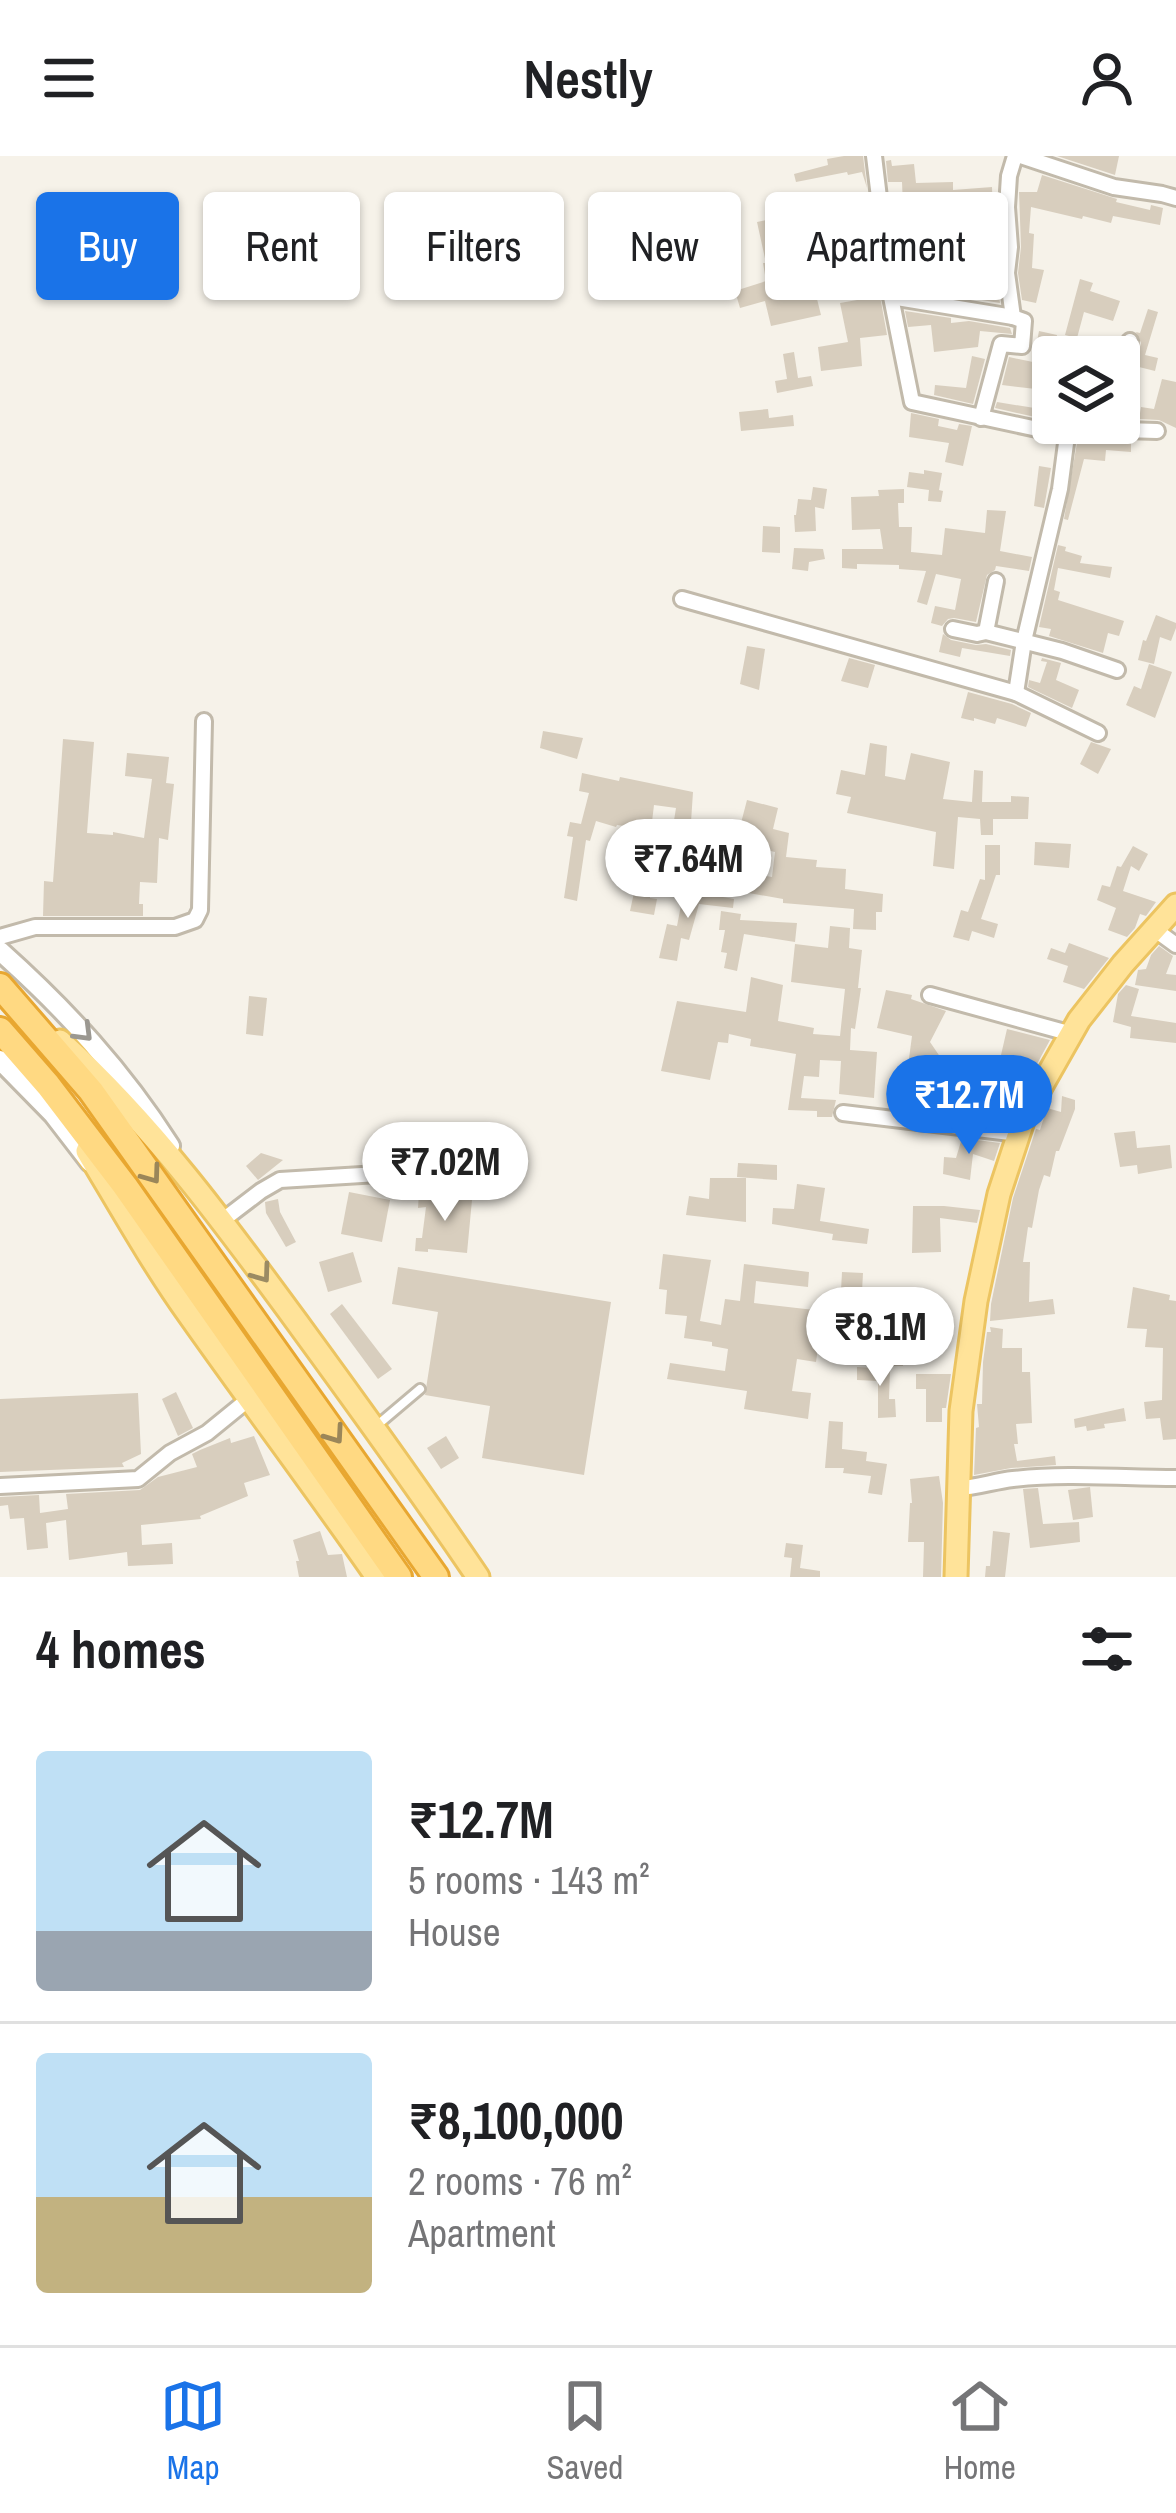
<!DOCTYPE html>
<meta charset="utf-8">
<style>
:root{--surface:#fff;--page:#f6f6f6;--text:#202124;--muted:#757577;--line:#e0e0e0;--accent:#1a73e8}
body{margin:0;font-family:"Archivo Narrow",sans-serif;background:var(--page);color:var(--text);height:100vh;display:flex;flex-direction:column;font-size:45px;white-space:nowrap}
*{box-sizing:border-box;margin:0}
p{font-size:39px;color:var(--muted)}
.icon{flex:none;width:66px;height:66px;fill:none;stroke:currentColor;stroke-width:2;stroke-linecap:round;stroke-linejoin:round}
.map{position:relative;height:1421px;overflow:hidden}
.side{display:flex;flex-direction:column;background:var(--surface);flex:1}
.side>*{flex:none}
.guide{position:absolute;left:36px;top:36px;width:1104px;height:108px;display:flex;gap:24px}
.tools{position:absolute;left:1032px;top:180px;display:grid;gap:24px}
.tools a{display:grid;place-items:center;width:108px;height:108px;border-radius:12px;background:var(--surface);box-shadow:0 3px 9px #0004;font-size:60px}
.price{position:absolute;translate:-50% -102px;padding:0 27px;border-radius:42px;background:#fff;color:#222;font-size:39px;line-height:78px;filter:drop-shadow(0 3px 6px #0008)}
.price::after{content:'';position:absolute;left:50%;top:72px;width:36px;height:27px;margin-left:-18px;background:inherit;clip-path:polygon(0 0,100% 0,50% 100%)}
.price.current{background:var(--accent);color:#fff}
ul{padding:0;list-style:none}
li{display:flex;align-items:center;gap:36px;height:300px;padding:0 36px}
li+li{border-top:3px solid var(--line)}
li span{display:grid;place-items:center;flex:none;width:336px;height:240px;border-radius:12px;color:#555}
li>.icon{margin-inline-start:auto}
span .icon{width:144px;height:144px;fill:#fffc;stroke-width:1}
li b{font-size:51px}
h2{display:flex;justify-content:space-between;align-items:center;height:144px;padding:0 36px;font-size:51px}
.pill{padding:0 42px;border-radius:12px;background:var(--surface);box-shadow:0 3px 9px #0004;font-size:42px;line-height:108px}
.pill.current{background:var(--accent);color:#fff}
header{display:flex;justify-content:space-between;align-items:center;height:156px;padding:0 36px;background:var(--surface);font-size:54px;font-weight:600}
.tab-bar{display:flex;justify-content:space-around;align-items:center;height:168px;border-top:3px solid var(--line);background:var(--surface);font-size:33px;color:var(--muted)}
.tab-bar a{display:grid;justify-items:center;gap:6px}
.tab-bar .current{color:var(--accent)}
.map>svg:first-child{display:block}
.building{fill:#d8cebe;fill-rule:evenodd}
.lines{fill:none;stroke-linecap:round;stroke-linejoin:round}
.service-casing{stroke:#c2baab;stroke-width:14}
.minor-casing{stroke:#c2baab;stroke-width:20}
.tertiary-casing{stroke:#c2baab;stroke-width:24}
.primary-casing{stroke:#ecc461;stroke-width:27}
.trunk-casing{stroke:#e8a731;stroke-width:30}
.service{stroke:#fff;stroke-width:8}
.minor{stroke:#fff;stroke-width:14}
.tertiary{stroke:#fff;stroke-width:18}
.primary{stroke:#ffe399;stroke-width:21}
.trunk{stroke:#ffd982;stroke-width:24}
.oneway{stroke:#9b9891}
.oneway2{stroke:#9b8659}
.oneway3{stroke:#9b8b63}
</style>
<header><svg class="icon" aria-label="menu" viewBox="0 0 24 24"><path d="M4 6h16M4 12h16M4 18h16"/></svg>Nestly<svg class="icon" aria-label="person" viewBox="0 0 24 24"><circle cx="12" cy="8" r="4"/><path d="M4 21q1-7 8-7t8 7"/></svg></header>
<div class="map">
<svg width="1176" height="1421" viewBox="0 0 1176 1421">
<rect width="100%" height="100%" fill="#f6f2e9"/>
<!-- building -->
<g class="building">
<path d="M844,0h19l4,32 -5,-16 -14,3 -1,-3 -51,10 -2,-8 34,-9 -1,-6z"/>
<path d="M1057,0h62l-4,19z"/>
<path d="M891,4l1,6 22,-2 2,19 37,-1v8l39,-3 1,32h4l2,28 -6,40 5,1 2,15 -99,-16 -8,-63 7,-1 -2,-17h5l-1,-24h-14l-2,-21zM973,52l2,33 -19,-2 -1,2 -42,5 -4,-27 42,-1v-7z"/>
<path d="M1042,19l75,24 -1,3 34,8 1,-5 12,3 -3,17 -47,-9 -2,7 -28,-7 -1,3 -51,-12 -2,26 5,1 -2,34 12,2 -8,33 -14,-3 -4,-27 3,-26 -2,-55h18z"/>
<path d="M823,45l3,16 14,-2 2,15 29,-4 5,37 -32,4 3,19 -17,2 -11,-57 -2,-2 -33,8 3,14 -13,3 3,24 20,-4 5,20 13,-3 6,24 -50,11 -6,-25 -25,7 -5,-17 31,-10 -3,-18h3l-9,-41 27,-6 2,10 27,-6 -4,-16z"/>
<path d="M1080,123l13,4 -3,8 30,10 -7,20 -29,-9 -7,26 -12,-3z"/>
<path d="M880,140l7,39 -27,3 2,28 -41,5 -3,-24 30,-5 -8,-39z"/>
<path d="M1148,153l10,3 -13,43 13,3 -3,13 -20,-5 6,-23 -5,-11 4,1z"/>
<path d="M905,155l46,7v5l18,-2 41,7 2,6 -32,-3 -2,16 -44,5 -3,-27 -23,2z"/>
<path d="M1039,175l18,4 -6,41 2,15 -51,-6 7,-28 24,5z"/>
<path d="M794,196l4,26 13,-2 2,10 -36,7 -2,-12 12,-2 -4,-25z"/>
<path d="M972,200l13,3 -12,45 -39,-9 1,-10 31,3z"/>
<path d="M1162,223l14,3v46l-17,-8 -20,-1 2,-12 13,2z"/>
<path d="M997,246l56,9v10l-58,-13z"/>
<path d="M768,253l1,9 24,-3 1,11 -53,5 -2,-19z"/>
<path d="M911,257l28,6 -1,7 19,4 2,-6 13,2 -9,40 -18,-4 4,-19 -40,-6z"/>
<path d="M1078,281l14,3 39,1v11l-25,-2 -1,11 -21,-2 -16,61 -4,-1z"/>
<path d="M1039,310l12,2 -7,40 -10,-2z"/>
<path d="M924,314l18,3 -3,17 4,1 -2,11 -13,-1 1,-11 -22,-3 2,-15 15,2z"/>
<path d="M813,331l14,2 -3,20 -9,-2 1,24 -21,1 -1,-17h2l2,-16 13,1z"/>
<path d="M904,333v14h-6l1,24h13l-1,25 31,3 3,-27 40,5 2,-23 19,1 -6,40 32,6 -3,14 -33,-5 -1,4 -8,5 -11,47 -22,-4 -6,1 -6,7 -11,-3 4,-17 20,4 6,-31 -25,-5 -9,31 -10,-3 9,-31 -27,-2v-4l-42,-1v5l-15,-1v-19h41l-3,-20 -28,1 -1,-33 28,-1 -1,-6z"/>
<path d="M763,370l17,1v26l-18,-1z"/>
<path d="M1058,389l8,2 -1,4 17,5 -2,7 32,4 -2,11 -52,-10 -4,22 6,2 -2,8 66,21 -5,15 -11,-3 -5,20 -54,-17 2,-7 -12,-2z"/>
<path d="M794,392l29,1 2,10 -16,3 -1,9 -16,-2z"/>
<path d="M1156,459l20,8v5l-5,13 -11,-4 -6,27 -16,-4 5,-20 3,1z"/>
<path d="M943,478l8,6 25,5 10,-1 25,6 -1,6 -48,-8 -2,9 -21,-5z"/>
<path d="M747,490l18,3 -6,41 -19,-6z"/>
<path d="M849,502l26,7 -7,23 -27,-7z"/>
<path d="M1042,502l19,5 -5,17 23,10 -7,18 -44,-21 1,-7 11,3 7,-21 -6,-1z"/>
<path d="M1149,508l23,8 -17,46 -29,-13 8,-19 7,3z"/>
<path d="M968,536l44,12 19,9 -5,14 -29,-9 -2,6 -21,-6v3l-13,-3z"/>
<path d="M543,575l40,7 -6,21 -37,-11z"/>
<path d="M63,583l31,3 -7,91 26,2v-3l31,6 8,-59 -27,-3 2,-23 42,4 -3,26 8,1 -6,56 -9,-2 -2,45 -17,-1 -1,22h4v12h-100l1,-35 9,1z"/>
<path d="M1091,586l20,7 -13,25 -18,-10z"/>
<path d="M870,587l17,3 -2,30 20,4 6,-27 39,9 -7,37 29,3 2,-32 9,1 -1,31h29v-6l18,1 -1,22h-35v16h-12l-1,-16 -22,-2 -4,52 -21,-3 3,-34 -89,-19 4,-16 -15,-3 5,-24 24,5z"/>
<path d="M582,617l37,8 1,-4 73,15 -2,30 17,3 -2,11 -34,-3 4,-25 -22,-3 -3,25 -34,-5 -1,2 -20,-6 -6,20 -4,-1 -9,61 -13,-3 9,-61 -6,-1 3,-14 11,2 8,-31 -10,-2z"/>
<path d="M747,644l31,8 -5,21 16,4 -3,24 31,3 -1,7 30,2 -1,20 38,5 -1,18h-6v18l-23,-1 1,-20 -71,-6v-4l-57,-10 3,-23h-4l6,-30 -21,-5 2,-12 29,4zM753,691l22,5 -3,25 -24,-4z"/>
<path d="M1035,686l36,2 -2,24 -35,-3z"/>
<path d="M985,689h15v30h-4l-15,44 17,5 -4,14 -22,-7 -3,10 -16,-4 8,-27 7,2 12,-33 5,1z"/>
<path d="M1133,690l15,8 -9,17 -8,-5 -8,25 33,11 -10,14 -6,-2 -5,14 -8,9 -19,-7 8,-22 -19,-8 5,-15 8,2 7,-21 4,1z"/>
<path d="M634,698l17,1 -1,43 7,1 -3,16 -24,-4 7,-32h-4z"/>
<path d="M684,734l50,9 -1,9 -34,-4 -10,36 -8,-2 -4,23 -18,-3 8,-34 10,2z"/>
<path d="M721,755l20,3 -1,6 57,3 -2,19 -51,-8 -7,37 -13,-3 3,-15 -6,-1 4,-22h-6z"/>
<path d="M830,770l20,2 -1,20 13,2 -4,38h3l-6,41 -4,-1 -1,22 27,2 -3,46 -35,-4 2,-33 -21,-1 -1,17 -15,-1 -3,22 35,2 -4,17h-15v-6l-29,-1 8,-56 -46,-8 1,-7 -22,-5 -1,9 -10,-1 -8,38 -49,-9 16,-70 69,11 5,-35 32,8 -5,36 36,7 -1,6 27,2 5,-47 -54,-7 4,-38 33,4z"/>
<path d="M1069,787l40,15 -25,31 -21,-7 5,-16 -21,-7 4,-11 14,5z"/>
<path d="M1159,790l14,10 -7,18 10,1v16l-41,-6 3,-15 8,-1 5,-14z"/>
<path d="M1126,829l13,4 -8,27 45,7v20l-46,-5 1,-11 -18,-5 5,-28z"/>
<path d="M886,834l26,5 -1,4 35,12 -16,31 17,25 -4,35 -39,-6 8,-60 -35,-8z"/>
<path d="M249,840l18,2 -4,38 -17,-2z"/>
<path d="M1007,873l43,11 -13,24 -3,-1 -19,40 -20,-6 12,-41 -6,-1z"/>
<path d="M1062,940l13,4v9l-16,42h-3l-6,26 -6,-2 -5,15 -7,38 -4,-1 -5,35h7l-1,40 24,-3 2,15 -65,7 1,-17 22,-106 23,-69 4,1 7,-22 14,4z"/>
<path d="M1135,975l2,17 33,-3 2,23 -34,6 -1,-9 -17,2 -6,-34z"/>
<path d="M962,982l38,5 -6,18 -21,-7 -3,26 -27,-6 1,-17 12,1z"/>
<path d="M261,997l22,7 -25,20 -12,-14z"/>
<path d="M738,1007l39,2v15l-40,-3z"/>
<path d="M710,1022h36v44l-60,-7 3,-19 20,3z"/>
<path d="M797,1028l28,4 -5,33 49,8 -2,15 -35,-4 1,-6 -61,-10 1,-16 21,1z"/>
<path d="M349,1036l41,8 -8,42 -41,-8z"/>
<path d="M419,1036l15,1v4l38,3 -5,53 -39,-4v3l-13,-1 1,-13h6l4,-31 -8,1z"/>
<path d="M278,1043l2,13 16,30 -10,5 -20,-34 -1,-11z"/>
<path d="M913,1050h31l36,4 -3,13 -37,-5 1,34 -29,1z"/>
<path d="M353,1096l9,30 -34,10 -9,-30z"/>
<path d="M663,1098l48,6 -11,61 21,4 4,-26 15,2 4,-37 65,8 -1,15 -52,-6 -2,22 69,8 -7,51 -19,-3 -5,32 19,2 -3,26 -64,-10 3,-18 -80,-12 3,-16 55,8 3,-22 -16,-3v-4l-28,-4 3,-22 -22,-2 2,-24 -8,-1z"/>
<path d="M398,1111l213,35 -27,173 -102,-17 8,-52 -65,-11 13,-83 -46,-8z"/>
<path d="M842,1116l21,1 -2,37 -21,-1z"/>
<path d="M1133,1131l37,8 -1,5 7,1v138l-13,1 -3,-22 -14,1 -2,-17 18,-2 1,-52 -18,-1 2,-18 -20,-1z"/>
<path d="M342,1148l50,65 -14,10 -48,-65z"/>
<path d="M888,1162h13l2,48h-15z"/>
<path d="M990,1171l13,2 -1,19h20v24h8l2,51 -16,1 2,20h-4l3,17 38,-5 1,9 -45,3 -37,7 2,-47 3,-1 -2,-23h5l1,-42 4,-30h4z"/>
<path d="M857,1211l33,2 -1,30h6l1,18 -18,1v-37l-21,-1z"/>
<path d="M916,1218h35l-5,34h-4v14h-16v-33h-10z"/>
<path d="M176,1236l17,36 -15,8 -16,-37z"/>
<path d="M138,1237l3,61 -19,9 2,4 -124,5v-73z"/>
<path d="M1124,1252l2,13 -22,3 1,4 -18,3 -1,-5 -11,2 -1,-9z"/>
<path d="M829,1265l14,1 -1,27 25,3 -1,9 21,3 -5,31 -14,-2 3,-17 -28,-3 1,-5h-19z"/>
<path d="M254,1280l16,39 -26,8 4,13 -48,20 1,3 -60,6 1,20 30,-2 1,21 -45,2 -1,-14 -58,8 -3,-40 -20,3 2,25 -21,2 -3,-32 -14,1 -2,-14 -8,1v-9l39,-2 1,18 28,-4 -2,-15 74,-4 18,-13 39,-10 -5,-13 8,-4 30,-12 1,5z"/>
<path d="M446,1280l13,22 -18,11 -14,-21z"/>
<path d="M939,1320l4,27 -2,74h-18l1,-35h-16l2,-39h2l-2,-24z"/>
<path d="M1090,1331l3,30 -20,3 -5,-30z"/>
<path d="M1038,1332l5,36 36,-2 1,20 -50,6 -7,-59z"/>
<path d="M320,1375l8,24 14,-1 5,23h-48l-3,-16h3l-6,-21z"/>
<path d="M993,1375l17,2 -5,44h-20l1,-11h4z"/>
<path d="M786,1387l17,2 -3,23 20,3v6h-30l2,-19 -8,-1z"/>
</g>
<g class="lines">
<defs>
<path id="service" d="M375,1271l45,-38"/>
<g id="minor">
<path d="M874,0l17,141 21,105 153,33"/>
<path d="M1021,0l93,31 48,7 14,4"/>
<path d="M891,141l122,20"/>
<path d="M1119,226l11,-41"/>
<path d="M981,262l20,-74 21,2 2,-25 -11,-4 -6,-44 3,-26 -3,-40 2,-31 6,-20"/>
<path d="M682,443l334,94 82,40"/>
<path d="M953,473l24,5 9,-2 76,19 55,19"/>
<path d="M986,476l10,-51"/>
<path d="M1016,537l8,-52 36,-152 8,-61 5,-4 19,5 65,2"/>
<path d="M1154,773l22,16"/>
<path d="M0,781l35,-10h140l20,-7 5,-10 4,-189"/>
<path d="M930,839l142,39"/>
<path d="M843,957l176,21"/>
<path d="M223,1064l38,-29 19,-11 131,-8"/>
<path d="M0,1330l138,-7 32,-26 37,-20 43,-35"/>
<path d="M957,1332c19,0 37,-7 56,-9 54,-6 109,-1 163,-1"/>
</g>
<g id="tertiary">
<path d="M0,795c66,59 122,120 170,195"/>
<path d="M0,904l53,54 37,48"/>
</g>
<g id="primary">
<path d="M60,885c94,85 168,187 242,288 60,82 119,164 176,248"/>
<path d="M87,995c33,55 65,112 102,164 62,88 127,174 188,262"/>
<path d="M956,1421l5,-166 15,-110 23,-107 26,-79 54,-95 44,-56 53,-59"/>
</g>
<g id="trunk">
<path d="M0,830l91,105 345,486"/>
<path d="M0,874l48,55 77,101 274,391"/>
</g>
</defs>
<!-- service casing -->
<use href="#service" class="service-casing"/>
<!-- minor casing -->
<use href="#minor" class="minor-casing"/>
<!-- tertiary casing -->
<use href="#tertiary" class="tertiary-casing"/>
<!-- primary casing -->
<use href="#primary" class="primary-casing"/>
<!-- trunk casing -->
<use href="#trunk" class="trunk-casing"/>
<!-- service -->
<use href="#service" class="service"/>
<!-- minor -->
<use href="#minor" class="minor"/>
<!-- tertiary -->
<use href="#tertiary" class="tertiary"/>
<!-- primary -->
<use href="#primary" class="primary"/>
<!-- trunk -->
<use href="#trunk" class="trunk"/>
</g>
<!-- one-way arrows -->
<defs><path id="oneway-chevron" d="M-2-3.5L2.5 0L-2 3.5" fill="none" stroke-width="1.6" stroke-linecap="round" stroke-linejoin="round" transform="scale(3)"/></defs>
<use class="oneway" href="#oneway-chevron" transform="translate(84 877) rotate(45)"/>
<g class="oneway2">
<use href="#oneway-chevron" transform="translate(152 1019) rotate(54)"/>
<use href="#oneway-chevron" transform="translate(335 1279) rotate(55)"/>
</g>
<use class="oneway3" href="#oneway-chevron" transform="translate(262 1118) rotate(54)"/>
</svg>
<div class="tools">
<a><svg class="icon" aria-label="layers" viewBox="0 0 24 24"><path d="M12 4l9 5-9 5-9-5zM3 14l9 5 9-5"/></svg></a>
</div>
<b class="price" style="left:688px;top:765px">₹7.64M</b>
<b class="price current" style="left:969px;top:1001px">₹12.7M</b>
<b class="price" style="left:445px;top:1068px">₹7.02M</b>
<b class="price" style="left:880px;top:1233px">₹8.1M</b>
<div class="guide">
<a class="pill current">Buy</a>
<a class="pill">Rent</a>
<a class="pill">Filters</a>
<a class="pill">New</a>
<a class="pill">Apartment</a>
</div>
</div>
<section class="side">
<h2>4 homes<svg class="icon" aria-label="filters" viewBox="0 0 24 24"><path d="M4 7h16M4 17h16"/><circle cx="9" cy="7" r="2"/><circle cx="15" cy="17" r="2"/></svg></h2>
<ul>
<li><span style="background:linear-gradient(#bfe0f5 75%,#9aa5b1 0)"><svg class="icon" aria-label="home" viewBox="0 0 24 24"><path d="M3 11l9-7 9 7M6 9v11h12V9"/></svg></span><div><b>₹12.7M</b><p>5 rooms · 143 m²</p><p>House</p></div></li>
<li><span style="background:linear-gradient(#bfe0f5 60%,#c2b280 0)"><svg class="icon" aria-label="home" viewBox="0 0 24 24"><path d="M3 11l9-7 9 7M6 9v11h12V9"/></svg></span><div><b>₹8,100,000</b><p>2 rooms · 76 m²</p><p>Apartment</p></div></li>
</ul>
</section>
<nav class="tab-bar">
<a class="current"><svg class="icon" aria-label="map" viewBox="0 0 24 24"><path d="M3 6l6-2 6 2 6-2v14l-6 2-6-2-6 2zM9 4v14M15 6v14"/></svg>Map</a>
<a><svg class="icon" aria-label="saved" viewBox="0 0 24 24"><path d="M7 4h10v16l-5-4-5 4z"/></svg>Saved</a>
<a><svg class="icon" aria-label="home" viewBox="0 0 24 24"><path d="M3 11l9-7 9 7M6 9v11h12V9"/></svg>Home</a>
</nav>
